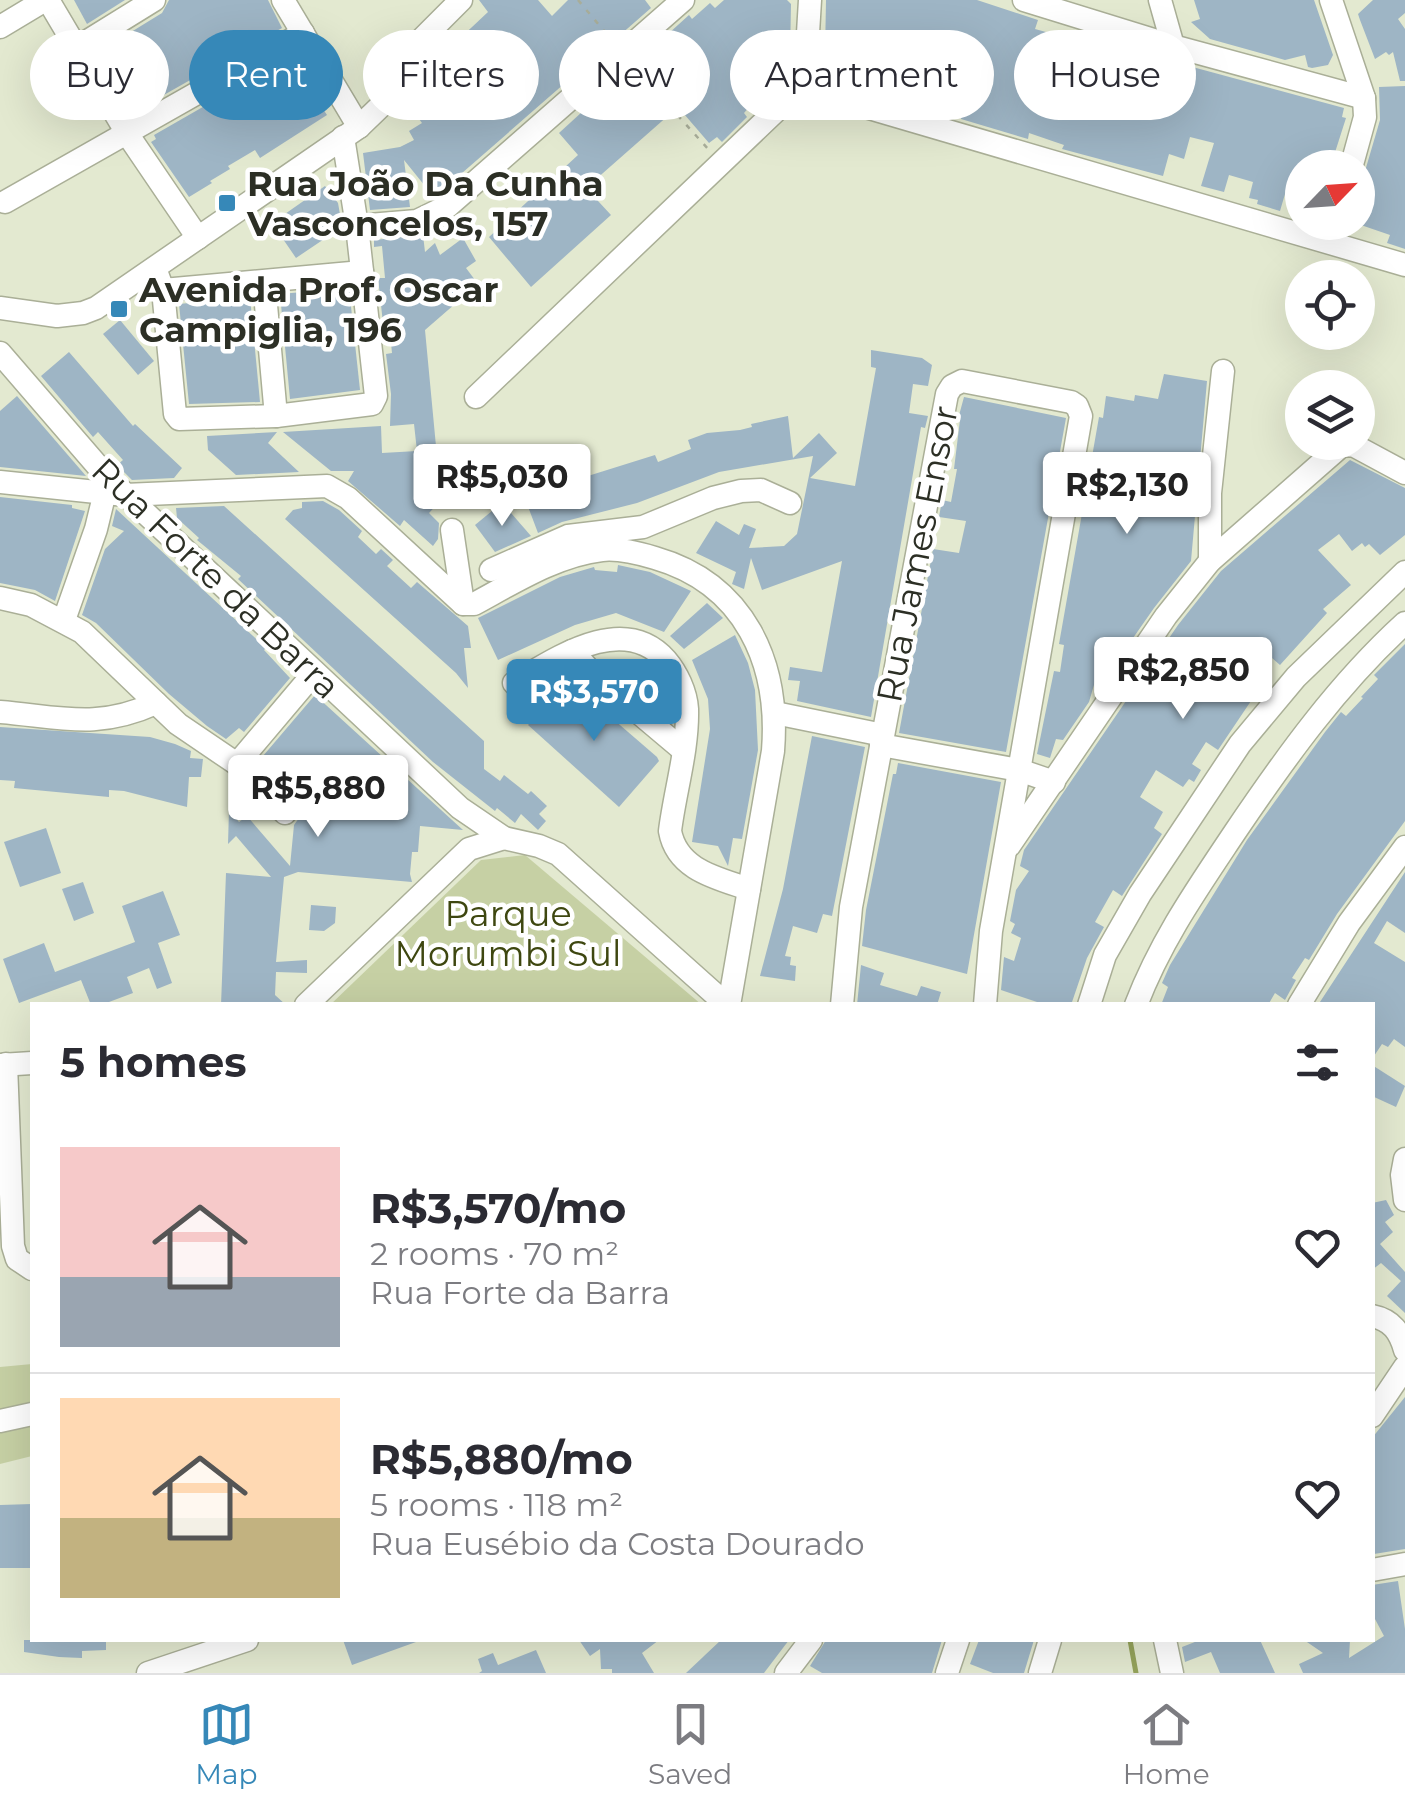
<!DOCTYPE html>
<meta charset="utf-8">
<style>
:root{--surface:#fff;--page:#f2f2f3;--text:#2b2b33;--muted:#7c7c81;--line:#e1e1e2;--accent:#3688b8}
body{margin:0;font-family:Montserrat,sans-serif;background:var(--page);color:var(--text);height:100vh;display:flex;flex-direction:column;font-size:38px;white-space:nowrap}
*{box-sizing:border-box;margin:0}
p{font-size:32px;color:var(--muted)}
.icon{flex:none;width:55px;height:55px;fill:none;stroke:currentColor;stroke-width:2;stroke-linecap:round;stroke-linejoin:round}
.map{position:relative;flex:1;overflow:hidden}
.side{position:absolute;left:30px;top:1002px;width:1345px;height:640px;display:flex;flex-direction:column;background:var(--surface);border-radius:0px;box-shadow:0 10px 40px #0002}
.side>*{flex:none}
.guide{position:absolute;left:30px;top:30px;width:1345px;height:90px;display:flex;gap:20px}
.needle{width:65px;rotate:65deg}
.tools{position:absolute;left:1285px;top:150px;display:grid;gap:20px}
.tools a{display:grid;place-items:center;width:90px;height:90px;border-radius:50%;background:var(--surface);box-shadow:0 10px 40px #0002;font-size:50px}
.price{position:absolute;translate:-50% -85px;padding:0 22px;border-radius:10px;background:#fff;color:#222;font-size:32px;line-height:65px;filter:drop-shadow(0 2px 5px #0008)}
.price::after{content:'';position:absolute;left:50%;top:60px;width:30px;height:22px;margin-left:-15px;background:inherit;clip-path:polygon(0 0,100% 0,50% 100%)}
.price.active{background:var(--accent);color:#fff}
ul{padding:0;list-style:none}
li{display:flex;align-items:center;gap:30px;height:250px;padding:0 30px}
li+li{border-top:2px solid var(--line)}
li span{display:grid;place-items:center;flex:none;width:280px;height:200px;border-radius:0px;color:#555}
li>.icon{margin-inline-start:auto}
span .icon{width:120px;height:120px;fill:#fffc;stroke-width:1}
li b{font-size:42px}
h2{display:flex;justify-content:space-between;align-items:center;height:120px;padding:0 30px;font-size:42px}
.chip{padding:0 35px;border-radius:45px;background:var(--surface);box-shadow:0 10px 40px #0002;font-size:35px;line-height:90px}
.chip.active{background:var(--accent);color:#fff}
.tabs{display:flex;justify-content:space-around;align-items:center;height:140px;border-top:2px solid var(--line);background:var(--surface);font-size:28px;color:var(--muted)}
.tabs a{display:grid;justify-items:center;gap:5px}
.tabs .active{color:var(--accent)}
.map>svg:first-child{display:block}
.green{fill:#c6d0a4}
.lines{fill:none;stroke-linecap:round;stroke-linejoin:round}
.stream{stroke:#95a35b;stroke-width:5}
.building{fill:#9eb5c5;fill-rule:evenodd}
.minor-casing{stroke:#aaaf97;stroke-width:25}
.path{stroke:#a8ad99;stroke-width:2.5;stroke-dasharray:5 8;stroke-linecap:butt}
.minor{stroke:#fff;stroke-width:22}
.poi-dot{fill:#3688b8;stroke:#fff;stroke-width:4}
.labels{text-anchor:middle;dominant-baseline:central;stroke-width:9;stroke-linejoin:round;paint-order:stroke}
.poi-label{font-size:35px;font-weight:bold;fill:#2c2f25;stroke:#fff;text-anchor:start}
.street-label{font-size:35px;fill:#2c2f25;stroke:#fff}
.park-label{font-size:35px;fill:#3e4710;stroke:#fff}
</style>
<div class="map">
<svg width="1405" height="1673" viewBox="0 0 1405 1673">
<rect width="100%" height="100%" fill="#e3e9d0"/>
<!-- green -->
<g class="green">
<path d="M525,855l177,150h-372l151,-145z"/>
<path d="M32,1364v92l-32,8v-97z"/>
</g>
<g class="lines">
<!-- stream -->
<path class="stream" d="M1130,1640l6,33"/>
</g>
<!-- building -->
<g class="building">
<path d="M74,0h51l-38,24z"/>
<path d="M169,0h99l14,28 -150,85 -35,-60 65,-40z"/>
<path d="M479,0h59l14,16 16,-16h77l6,8 -213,186 -5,2 -29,-36 6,47 -40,3 -7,-57 37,-6 14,-7 -5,-9 13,-8 -3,-4 10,-7 -14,-21 14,-24 4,1 16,-15 6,-10 33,-31zM512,42l16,18 -19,17 -17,-19z"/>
<path d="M724,0h63l4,4 -1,53 -4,21 -9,2 -19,17 -14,16 3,4 -25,25 -5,-5 -8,6 -31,-36 -92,81 25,27 -80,72 -42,-50 89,-82 -19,-22 35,-32 4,4 17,-15 4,3 25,-22 -8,-8 53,-48 3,4 18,-16 5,5z"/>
<path d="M826,0h151l61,20 -3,9 58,16 2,-7 56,17 -1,5 23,7 1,-5 170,46 -2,9 4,1 -16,50h-28v12l-12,-3 -10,34 -23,-7 1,-4 -9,-2 4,-16 -24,-7 -5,17 -23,-6 13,-43 -24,-6 -6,22 -15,-5 -6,22 -101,-27 2,-4 -35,-12 -1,6 -67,-20 2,-10 -23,-7 -3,10 -90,-26 -16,-9 -6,-23zM1045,82l22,7 -7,23 -23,-7zM1145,85l26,8 -8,24 -25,-8z"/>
<path d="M1194,0h120l19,55 -5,10 -16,3 -4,-1 -3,-12 -20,5 -75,-21 -19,-17 9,-3z"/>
<path d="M1373,0h32v13l-7,6 7,10v52h-5l-7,-29 -4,3 -3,-3 -11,7 -15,-39 -2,-6z"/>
<path d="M297,53l28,46 -6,4 8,12 -67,43 -5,-8 -27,16 2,3 -20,12 2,2 -23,14 -38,-55 5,-3 -2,-4z"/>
<path d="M1405,86v163l-18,-6 3,-8 -32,-11v-29l22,-75 -1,-33z"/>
<path d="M325,186l13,17 3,17 -8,1 6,8 -43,29 -24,-35z"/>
<path d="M423,235l2,17 10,-9 5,12 23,-17 13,23 -10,7 12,16 -53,46 14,148 -5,6 11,12 -16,17 10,10 -1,16 -5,7 -29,-26 -4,6 -52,-45 6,-10h-23l-48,-39 98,-6 1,27 35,-2 -3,-27 -24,2 1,-32 -5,-40 6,-1 -3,-30h-6l-5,-45h7l-3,-32 -8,1v-7z"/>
<path d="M349,288l11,102 -70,9 -10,-105z"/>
<path d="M250,297l10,105 -71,2 -10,-100z"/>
<path d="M120,320l34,41 -16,14 -35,-41z"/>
<path d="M871,350l51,8 10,7 -4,21 -15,-2 -4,29 19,3 -3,12 -4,-1 -50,290 -74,-16 3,-20 -12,-1 2,-13 32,5 20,-111 -80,29 -11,-32 -7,31 -12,-5 4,-12 -40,-19 20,-32 23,14 5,-11 12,5 -7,19 35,-2 13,-12 16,-78 -94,16 -82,31 -75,19 -24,11 -14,-37 131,-41 3,7 33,-13 -3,-9 19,-7 33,-3 12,-3 -1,-3 37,-8 5,42 26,-25 18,20 -27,25 45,8 21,-118 -5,-1z"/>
<path d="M69,352l64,74 2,-2 47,44 -8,10 -42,2 -15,-15 6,-5 -25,-28 -5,5 -52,-61z"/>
<path d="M1164,374l43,7 -16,180 -37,47 -51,73 -7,-3 -7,24 -26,38 -7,-1 -6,19 -13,-4 17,-83 6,1 4,-27 -5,-1 40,-227 4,1 3,-22 28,5 1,-6 23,4z"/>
<path d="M17,396l69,80 -86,-9v-56z"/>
<path d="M964,397l102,21 -60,334 -107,-19 34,-184 26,4 7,-32 -27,-4 3,-17 9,2 6,-33h-3l6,-49 -2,-1z"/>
<path d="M277,432l-9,11 31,29 -63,3 -28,-25 -1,-14z"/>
<path d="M1350,460l55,28v47l-25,20 -11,-11 -4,3 -3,-4 -10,8 -13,-17 -21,16 33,35 -28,24 4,4 -47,52 -8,-7 -22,29 7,5 -39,58 -12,-8 -14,22 9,6 -7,12 -5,-3 -6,8 -27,-17 -16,27 23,15 -9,16 8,6 -40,62 -9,-6 -18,32 9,5 -17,31 -16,47h-25l-45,-15 3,-33 10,4 7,-23 -10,-5 4,-9 -5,-3 6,-31 13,-19 -9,-5 4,-16 154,-225 43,-54z"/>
<path d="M0,497l72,8v3l13,3 -30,90 -20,-11 -35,-7z"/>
<path d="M323,501l16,9 23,21 -4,6 18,17 5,-5 12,11 -6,6 24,22 6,-6 51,44 3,22h-7l4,40 -12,-15 -171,-154 8,-9 9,-2v-6z"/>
<path d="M224,506l260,235v28l16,12 4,-6 24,19 3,-3 16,15 -8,8 7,7 -8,9 -17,-16 -6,9 -18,-15 -2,3 -62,-49 -195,-183 3,-3 -44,-36 2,-2 -22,-20 -1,-10z"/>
<path d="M498,506h7l26,30 -36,16 -20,-27z"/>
<path d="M116,509l150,139 -2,2 26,28 -46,54 -5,-4 -13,11 -19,-13 -38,-32 -73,-71 -14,-8 23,-66 19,-18 -12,-5z"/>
<path d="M618,565l32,7 41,19 -27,41 -48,-19 -41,12 -77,35 -20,-42 82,-41 34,-10 1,3 22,2z"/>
<path d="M707,603l16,15 -39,31 -14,-13z"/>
<path d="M735,635l13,28 7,27 3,60 -16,89 -9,-1 -5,28 -10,-20 -26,-4 18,-113 -2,-30 -16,-39z"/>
<path d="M1405,644v177l-68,93 -28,46 -4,-2 -13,20 4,2 -11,20 -10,-7 -7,12h-107l7,-18 -6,-4 8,-18 77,-125 78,-108 16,-20 5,4 17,-18 -2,-1 17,-18 -4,-4z"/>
<path d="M569,681l88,76 2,4 -40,46 -91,-82z"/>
<path d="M315,695l148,135 -43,-4 -2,26h-6l-2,22 2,8 -114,-10 -14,5 -8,85 31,-2v13l-31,-1 -1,23 11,10h-65l5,-132 45,4 -35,-41 -8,8 1,-34 10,12 8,-6 43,50 4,-41 5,-7v-10l-42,-45z"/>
<path d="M0,727l150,10 25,7 16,7 -1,7 13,1 -2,18h-12l-2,30 -63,-16 -15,-1v7l-95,-9 1,-7 -15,-1z"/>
<path d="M812,736l53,11 -33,169 -9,-2 -6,19 -24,-7 -8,30 6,1 -1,8 6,1 -1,15 -35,-5 23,-87z"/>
<path d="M898,763l103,19 -34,192 -105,-28 4,-36 27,-136h3z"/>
<path d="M46,828l15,45 -41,14 -16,-45z"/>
<path d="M1405,872v61l-18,-12 -13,22 31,19v85l-11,-8 -6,8 -6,-3 -10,15v-54h-54z"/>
<path d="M83,882l11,31 -20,8 -12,-32z"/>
<path d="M163,891l17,44 -22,8 14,40 -15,6 -8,-21 -22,9 6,16 -32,12h-10l-10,-25 -62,23 -16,-44 41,-16 11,29 80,-30 -13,-36z"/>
<path d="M311,905l25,2 -1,16 -11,8 -15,-1z"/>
<path d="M861,965l23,8 -4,12 37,11 4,-10 20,6 -4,13h-80z"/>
<path d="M1372,1065l33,21 -9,21 -24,-11z"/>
<path d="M1386,1200l8,15 -9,7 8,10 -13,12 25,28v41l-18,-17 14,-15 -20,-18 -9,7v-67z"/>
<path d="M1405,1397v152l-31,5 -2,-116z"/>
<path d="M32,1504v64h-32v-63z"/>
<path d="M1398,1581l7,48v44h-102l-4,-9 24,-11 -19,-13h46l-1,18 35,-22 -9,-17h-3v-34z"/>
<path d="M24,1640h82v10l-24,1v7l-23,-1 -35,-5z"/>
<path d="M343,1640h73v2l-64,23z"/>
<path d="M579,1640h80l-17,13 12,20h-42v-4h-11l-1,-20 -10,7z"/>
<path d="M721,1640h68l-25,33h-78z"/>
<path d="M826,1640h116l-10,33h-110l-12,-7z"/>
<path d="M979,1640h55l-10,33h-31l-23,-9z"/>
<path d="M1200,1640h60l15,33h-55l-9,-21 -26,10 -3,-15z"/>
<path d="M536,1650l10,23h-67l3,-2 -4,-12 15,-6 5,12z"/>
</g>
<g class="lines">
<defs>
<g id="minor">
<path d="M48,0l80,135 70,103"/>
<path d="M283,0l76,127"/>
<path d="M1024,0l149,46 191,52"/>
<path d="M1160,0l13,46"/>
<path d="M1331,0l33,98 1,19 -14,51"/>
<path d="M0,27l45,-27"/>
<path d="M78,47l76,-47"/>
<path d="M805,83l30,15 570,167"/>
<path d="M805,83l5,-83"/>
<path d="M5,202l298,-169"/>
<path d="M357,226l60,-5 31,-15 235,-206"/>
<path d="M155,268l8,22 12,124 4,5 97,-3 96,-12 4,-8 -19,-170 -14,-89"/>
<path d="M264,283l12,133"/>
<path d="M163,290l199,-18"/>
<path d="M0,308l57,8 26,-3 13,-5 263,-181 28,-27 32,-58 42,-42"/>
<path d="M0,353l108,125 352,330 44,30 35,8 19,8 169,151"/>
<path d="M476,397l329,-314"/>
<path d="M0,482l125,13 202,-9 21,12 115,106h11c39,-21 83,-49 128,-54 17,-2 36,3 53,8 90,26 125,105 118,193l-44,254"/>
<path d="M452,530l11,74"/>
<path d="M1210,561v-68l13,-122"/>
<path d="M491,570l77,-34 75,-9 70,-29 28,-7 20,-1 29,13"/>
<path d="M0,598l31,7 51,27 96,92 59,40 48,49"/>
<path d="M64,620l32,-91 9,-37"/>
<path d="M572,651l22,24 89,75"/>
<path d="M514,683c43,-25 109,-71 152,-23 11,13 20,32 21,49 1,41 -12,82 -17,122 7,39 47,47 79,58"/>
<path d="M0,712c61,5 97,18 156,-9"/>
<path d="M775,713l108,22"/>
<path d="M881,745l138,25 35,12"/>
<path d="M237,764l77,-91"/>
<path d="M1009,846l157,-230 44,-55 131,-115 12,-1 52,28"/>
<path d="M306,1005l163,-156 35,-11"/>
<path d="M842,1005l9,-98 96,-513 5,-8 10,-5 109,21 6,4 4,10 -90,515 -6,74"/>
<path d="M1089,1005l16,-50 35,-61 100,-150 56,-67 109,-105"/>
<path d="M1136,1005c25,-65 61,-116 99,-173 50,-74 103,-148 170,-209"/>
<path d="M1299,1005l50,-82 56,-76"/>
<path d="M6,1064l7,182 4,13 15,10"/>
<path d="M0,1065l32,-2"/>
<path d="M1405,1159l-3,16 3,25"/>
<path d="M1372,1316c20,4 28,16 33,34"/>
<path d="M1372,1416l33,-49"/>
<path d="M0,1421l32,-7"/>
<path d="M1372,1570l33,-6"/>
<path d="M1165,1640l7,33"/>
<path d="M148,1673l99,-33"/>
<path d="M786,1673l25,-33"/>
<path d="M947,1673l11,-33"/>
<path d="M1040,1673l10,-33"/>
</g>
</defs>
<!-- minor casing -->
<use href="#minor" class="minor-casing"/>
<!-- path -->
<g class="path">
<path d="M578,0l32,38"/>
<path d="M634,67l75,83"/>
</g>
<!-- minor -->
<use href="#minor" class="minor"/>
</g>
<!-- markers -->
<g class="poi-dot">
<rect x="217" y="193" width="20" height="20" rx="5"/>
<rect x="109" y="299" width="20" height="20" rx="5"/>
</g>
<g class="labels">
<!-- poi labels -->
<g class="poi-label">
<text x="247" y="183">Rua João Da Cunha<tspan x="247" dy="40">Vasconcelos, 157</tspan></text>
<text x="139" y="289">Avenida Prof. Oscar<tspan x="139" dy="40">Campiglia, 196</tspan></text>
</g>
<!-- street labels -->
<g class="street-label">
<text transform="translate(917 554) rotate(-79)">Rua James Ensor</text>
<text transform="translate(216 578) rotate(44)">Rua Forte da Barra</text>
</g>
<!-- park labels -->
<g class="park-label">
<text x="508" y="913">Parque<tspan x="508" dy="40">Morumbi Sul</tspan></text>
</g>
</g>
</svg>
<div class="tools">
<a><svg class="needle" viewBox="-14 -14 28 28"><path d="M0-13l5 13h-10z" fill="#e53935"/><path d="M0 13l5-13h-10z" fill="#7c7c81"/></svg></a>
<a><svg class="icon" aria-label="locate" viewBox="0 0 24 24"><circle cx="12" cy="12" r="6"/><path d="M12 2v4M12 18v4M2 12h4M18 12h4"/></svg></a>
<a><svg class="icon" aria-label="layers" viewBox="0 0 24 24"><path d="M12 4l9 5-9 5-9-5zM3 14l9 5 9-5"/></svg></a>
</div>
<b class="price" style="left:502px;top:529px">R$5,030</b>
<b class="price" style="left:1127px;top:537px">R$2,130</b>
<b class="price" style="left:1183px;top:722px">R$2,850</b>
<b class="price active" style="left:594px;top:744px">R$3,570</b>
<b class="price" style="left:318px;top:840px">R$5,880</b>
<div class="guide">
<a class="chip">Buy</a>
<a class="chip active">Rent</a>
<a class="chip">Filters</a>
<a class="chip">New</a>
<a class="chip">Apartment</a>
<a class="chip">House</a>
</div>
<section class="side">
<h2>5 homes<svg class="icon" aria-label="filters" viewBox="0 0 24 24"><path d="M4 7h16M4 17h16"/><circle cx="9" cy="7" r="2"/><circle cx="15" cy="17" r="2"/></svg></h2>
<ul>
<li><span style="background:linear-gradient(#f6c9c9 65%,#9aa5b1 0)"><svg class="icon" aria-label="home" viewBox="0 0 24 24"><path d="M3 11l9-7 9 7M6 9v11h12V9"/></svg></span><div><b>R$3,570/mo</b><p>2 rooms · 70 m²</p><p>Rua Forte da Barra</p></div><svg class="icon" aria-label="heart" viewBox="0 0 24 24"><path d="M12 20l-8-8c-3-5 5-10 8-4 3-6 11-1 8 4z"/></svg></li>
<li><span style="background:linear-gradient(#ffd9b3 60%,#c2b280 0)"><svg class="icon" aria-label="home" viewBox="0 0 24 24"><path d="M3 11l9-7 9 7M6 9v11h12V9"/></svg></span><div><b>R$5,880/mo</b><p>5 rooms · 118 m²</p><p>Rua Eusébio da Costa Dourado</p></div><svg class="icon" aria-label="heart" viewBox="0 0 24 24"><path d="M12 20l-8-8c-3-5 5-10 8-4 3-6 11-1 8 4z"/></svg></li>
</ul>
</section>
</div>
<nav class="tabs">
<a class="active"><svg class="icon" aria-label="map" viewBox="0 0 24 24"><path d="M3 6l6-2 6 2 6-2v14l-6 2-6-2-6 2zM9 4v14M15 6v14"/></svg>Map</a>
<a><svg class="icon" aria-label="saved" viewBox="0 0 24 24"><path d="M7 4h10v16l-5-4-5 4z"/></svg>Saved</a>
<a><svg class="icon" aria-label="home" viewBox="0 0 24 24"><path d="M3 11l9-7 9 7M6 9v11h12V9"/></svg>Home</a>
</nav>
